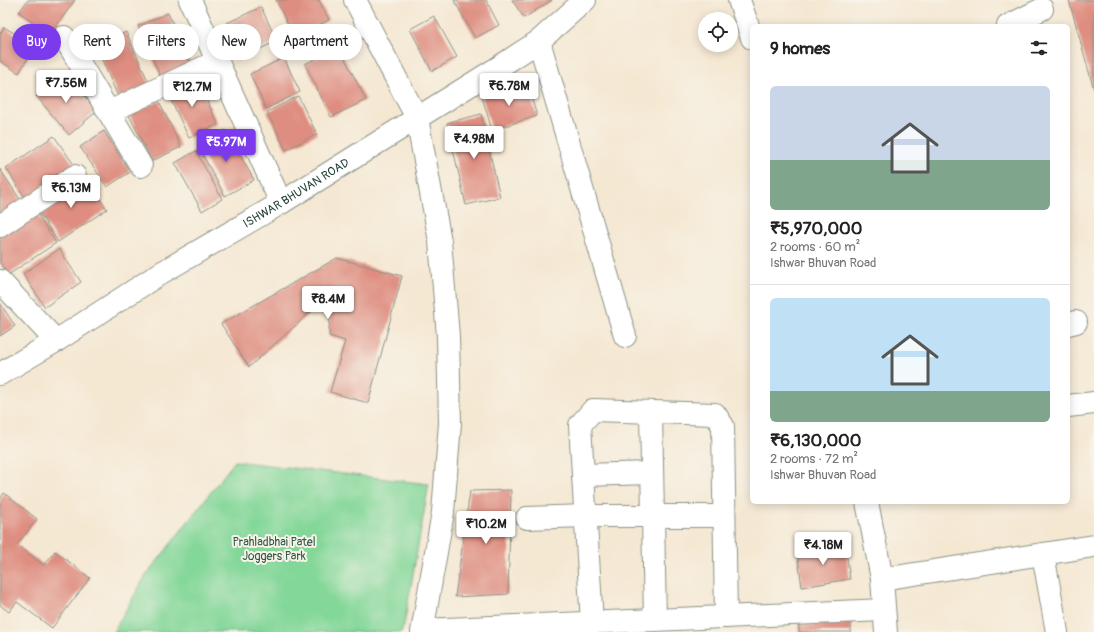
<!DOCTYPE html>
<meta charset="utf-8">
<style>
:root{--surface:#fff;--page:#f2f2f2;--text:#222;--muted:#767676;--line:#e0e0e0;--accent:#7c3aed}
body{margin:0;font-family:Pangolin,sans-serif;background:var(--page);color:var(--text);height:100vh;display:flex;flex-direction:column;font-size:15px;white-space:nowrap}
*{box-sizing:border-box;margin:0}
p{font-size:13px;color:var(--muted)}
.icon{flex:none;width:22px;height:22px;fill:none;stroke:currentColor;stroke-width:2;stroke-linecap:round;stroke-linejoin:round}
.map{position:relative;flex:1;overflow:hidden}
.drawer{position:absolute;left:750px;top:24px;width:320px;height:480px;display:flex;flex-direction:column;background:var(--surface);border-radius:6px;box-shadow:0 2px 10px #0003}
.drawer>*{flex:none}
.banner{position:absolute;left:12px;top:24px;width:380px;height:36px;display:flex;gap:8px}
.controls{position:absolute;left:698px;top:12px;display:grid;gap:8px}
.controls a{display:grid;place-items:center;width:40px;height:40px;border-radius:50%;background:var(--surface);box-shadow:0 2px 10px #0003;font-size:20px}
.price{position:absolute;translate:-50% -34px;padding:0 9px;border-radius:4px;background:#fff;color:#222;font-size:13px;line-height:26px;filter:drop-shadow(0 1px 2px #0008)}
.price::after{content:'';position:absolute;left:50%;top:24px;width:12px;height:9px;margin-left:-6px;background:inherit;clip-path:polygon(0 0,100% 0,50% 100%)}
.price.active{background:var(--accent);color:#fff}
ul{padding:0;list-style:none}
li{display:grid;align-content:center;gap:8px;height:212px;padding:0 20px}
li+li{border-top:1px solid var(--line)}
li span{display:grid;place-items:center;height:124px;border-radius:6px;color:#555}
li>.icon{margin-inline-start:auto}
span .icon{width:72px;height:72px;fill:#fffc;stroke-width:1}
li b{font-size:17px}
h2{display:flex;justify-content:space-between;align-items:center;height:48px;padding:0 20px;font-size:17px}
.pill{padding:0 14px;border-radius:18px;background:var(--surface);box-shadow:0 2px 10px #0003;font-size:14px;line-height:36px}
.pill.active{background:var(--accent);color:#fff}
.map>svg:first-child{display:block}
.green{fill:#83d799;stroke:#518a66}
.building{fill:#de8d80}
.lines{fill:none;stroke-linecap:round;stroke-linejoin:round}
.minor-casing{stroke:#8a9284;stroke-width:24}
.tertiary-casing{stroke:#8a9284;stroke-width:24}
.minor{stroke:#fff;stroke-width:22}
.tertiary{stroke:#fff;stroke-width:22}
.labels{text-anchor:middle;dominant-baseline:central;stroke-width:4;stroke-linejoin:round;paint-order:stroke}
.street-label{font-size:12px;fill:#1f3d34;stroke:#f7f3e8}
.park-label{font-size:12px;fill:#335c48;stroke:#f7f3e8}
</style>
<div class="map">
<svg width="1094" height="632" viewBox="0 0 1094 632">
<rect width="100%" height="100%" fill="#f7f3e8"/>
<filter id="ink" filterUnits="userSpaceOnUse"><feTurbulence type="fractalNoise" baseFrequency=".025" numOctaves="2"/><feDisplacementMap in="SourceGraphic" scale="8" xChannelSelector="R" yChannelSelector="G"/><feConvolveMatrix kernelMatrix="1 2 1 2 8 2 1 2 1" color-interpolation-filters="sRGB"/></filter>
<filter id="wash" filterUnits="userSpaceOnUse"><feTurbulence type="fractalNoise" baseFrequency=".012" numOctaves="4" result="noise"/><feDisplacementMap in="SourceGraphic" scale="16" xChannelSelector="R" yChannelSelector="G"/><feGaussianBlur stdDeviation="0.9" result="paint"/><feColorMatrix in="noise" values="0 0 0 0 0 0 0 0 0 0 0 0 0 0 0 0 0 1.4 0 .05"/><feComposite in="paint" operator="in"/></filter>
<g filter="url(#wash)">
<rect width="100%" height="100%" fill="#f5e8d3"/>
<!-- green -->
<path class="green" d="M235,461l194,23 -25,141 -3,7h-288l32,-55z"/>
<g id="blocks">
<!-- building -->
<g class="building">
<path d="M28,0h47l-25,35 -31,-23z"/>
<path d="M276,0h43l10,20 -35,17z"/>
<path d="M454,0h32l13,25 -24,13z"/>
<path d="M512,0h40l-28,18z"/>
<path d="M1069,0h25v90z"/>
<path d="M261,7l16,34 -34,16 -16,-34z"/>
<path d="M168,13l24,53 -30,14 -24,-54z"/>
<path d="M434,16l23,41 -25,14 -22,-42z"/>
<path d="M4,27l31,19 -16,27 -19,-12v-27z"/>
<path d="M126,32l24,53 -31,14 -23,-53z"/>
<path d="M339,47l27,53 -35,17 -26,-53z"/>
<path d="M284,58l16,34 -34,17 -16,-35z"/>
<path d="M64,72l33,39 -28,24 -33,-39z"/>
<path d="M196,78l22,46 -29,14 -22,-46z"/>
<path d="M527,84l10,32 -45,14 -10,-33z"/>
<path d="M298,96l19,38 -31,16 -19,-38z"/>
<path d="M159,101l22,46 -29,14 -23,-46z"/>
<path d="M481,114l19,83 -34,8 -19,-82z"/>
<path d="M226,130l28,50 -29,16 -27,-50z"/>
<path d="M104,131l26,41 -23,15 -27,-40z"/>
<path d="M54,136l23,33 -49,33 -22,-34z"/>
<path d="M196,151l26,48 -20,12 -27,-48z"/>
<path d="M0,169l23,35 -23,15z"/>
<path d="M84,176l23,33 -49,33 -22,-34z"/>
<path d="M34,209l22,34 -48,32 -8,-12v-31z"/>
<path d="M59,249l22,33 -36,25 -22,-33z"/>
<path d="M337,258l65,18 -34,127 -38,-11 15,-51 -16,-5 1,-41 -81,72 -28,-43z"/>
<path d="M0,303l15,23 -15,10z"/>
<path d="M511,490l-3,104 -53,3 15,-106z"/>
<path d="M4,493l33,26 -20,26 27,20 11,-14 35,27 -38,50 -35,-26 -8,10 -9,-7v-106z"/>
<path d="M845,545l5,34 -48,8 -5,-35z"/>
<path d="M851,623v9h-52v-7z"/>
</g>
</g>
</g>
<g filter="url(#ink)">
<use href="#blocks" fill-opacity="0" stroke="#8a9284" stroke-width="1"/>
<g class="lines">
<defs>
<g id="minor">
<path d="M190,0l91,203"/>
<path d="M355,0l62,118 23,123 8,95 2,87 -7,89 -21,120"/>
<path d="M739,0l13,38"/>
<path d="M1008,26l34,-17"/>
<path d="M64,37l77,129"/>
<path d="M539,41l86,295"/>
<path d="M109,112l108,-51"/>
<path d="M0,226l75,-50"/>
<path d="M0,281l56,60"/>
<path d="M1068,324l8,-2"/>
<path d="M1068,406l26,-3"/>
<path d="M651,412l4,208"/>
<path d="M583,475l68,-2"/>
<path d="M867,502l15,77 4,53"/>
<path d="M527,518l59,-2h138"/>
<path d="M882,579l161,-25"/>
<path d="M592,623l-12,-198 13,-15 122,4 8,12 3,191"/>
<path d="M423,630l461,-20"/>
<path d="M1057,632l-14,-78 51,-8"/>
</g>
<g id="tertiary">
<path id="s1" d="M0,374l56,-33 105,-68 120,-70 218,-136 40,-26 46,-41"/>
</g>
</defs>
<!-- minor casing -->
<use href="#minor" class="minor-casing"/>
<!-- tertiary casing -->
<use href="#tertiary" class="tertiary-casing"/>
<!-- minor -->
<use href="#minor" class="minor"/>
<!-- tertiary -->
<use href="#tertiary" class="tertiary"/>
</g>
</g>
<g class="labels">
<!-- street labels -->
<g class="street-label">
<text stroke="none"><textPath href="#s1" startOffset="347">ISHWAR BHUVAN ROAD</textPath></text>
</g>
<!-- park labels -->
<g class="park-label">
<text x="274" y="542">Prahladbhai Patel<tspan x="274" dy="14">Joggers Park</tspan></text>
</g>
</g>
</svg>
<div class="controls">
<a><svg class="icon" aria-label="locate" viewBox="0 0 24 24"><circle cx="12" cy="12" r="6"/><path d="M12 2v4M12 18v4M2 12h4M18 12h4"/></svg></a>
</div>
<b class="price" style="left:66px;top:104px">₹7.56M</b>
<b class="price" style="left:509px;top:107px">₹6.78M</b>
<b class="price" style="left:192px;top:108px">₹12.7M</b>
<b class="price" style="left:474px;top:160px">₹4.98M</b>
<b class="price active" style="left:226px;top:163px">₹5.97M</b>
<b class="price" style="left:71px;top:209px">₹6.13M</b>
<b class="price" style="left:328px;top:320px">₹8.4M</b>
<b class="price" style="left:486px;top:545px">₹10.2M</b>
<b class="price" style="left:823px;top:566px">₹4.18M</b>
<div class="banner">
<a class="pill active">Buy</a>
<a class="pill">Rent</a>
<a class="pill">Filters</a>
<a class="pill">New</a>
<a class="pill">Apartment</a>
</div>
<section class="drawer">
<h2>9 homes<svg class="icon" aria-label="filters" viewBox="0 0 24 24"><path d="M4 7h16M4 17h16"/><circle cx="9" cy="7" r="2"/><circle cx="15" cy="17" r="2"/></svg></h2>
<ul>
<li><span style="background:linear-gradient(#c9d6e8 60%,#7fa58c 0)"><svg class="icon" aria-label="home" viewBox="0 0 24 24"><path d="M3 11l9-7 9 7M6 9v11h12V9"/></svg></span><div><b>₹5,970,000</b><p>2 rooms · 60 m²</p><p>Ishwar Bhuvan Road</p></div></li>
<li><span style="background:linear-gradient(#bfe0f5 75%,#7fa58c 0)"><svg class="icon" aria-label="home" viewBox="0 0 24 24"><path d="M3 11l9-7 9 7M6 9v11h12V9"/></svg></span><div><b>₹6,130,000</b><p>2 rooms · 72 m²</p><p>Ishwar Bhuvan Road</p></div></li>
</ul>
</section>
</div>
